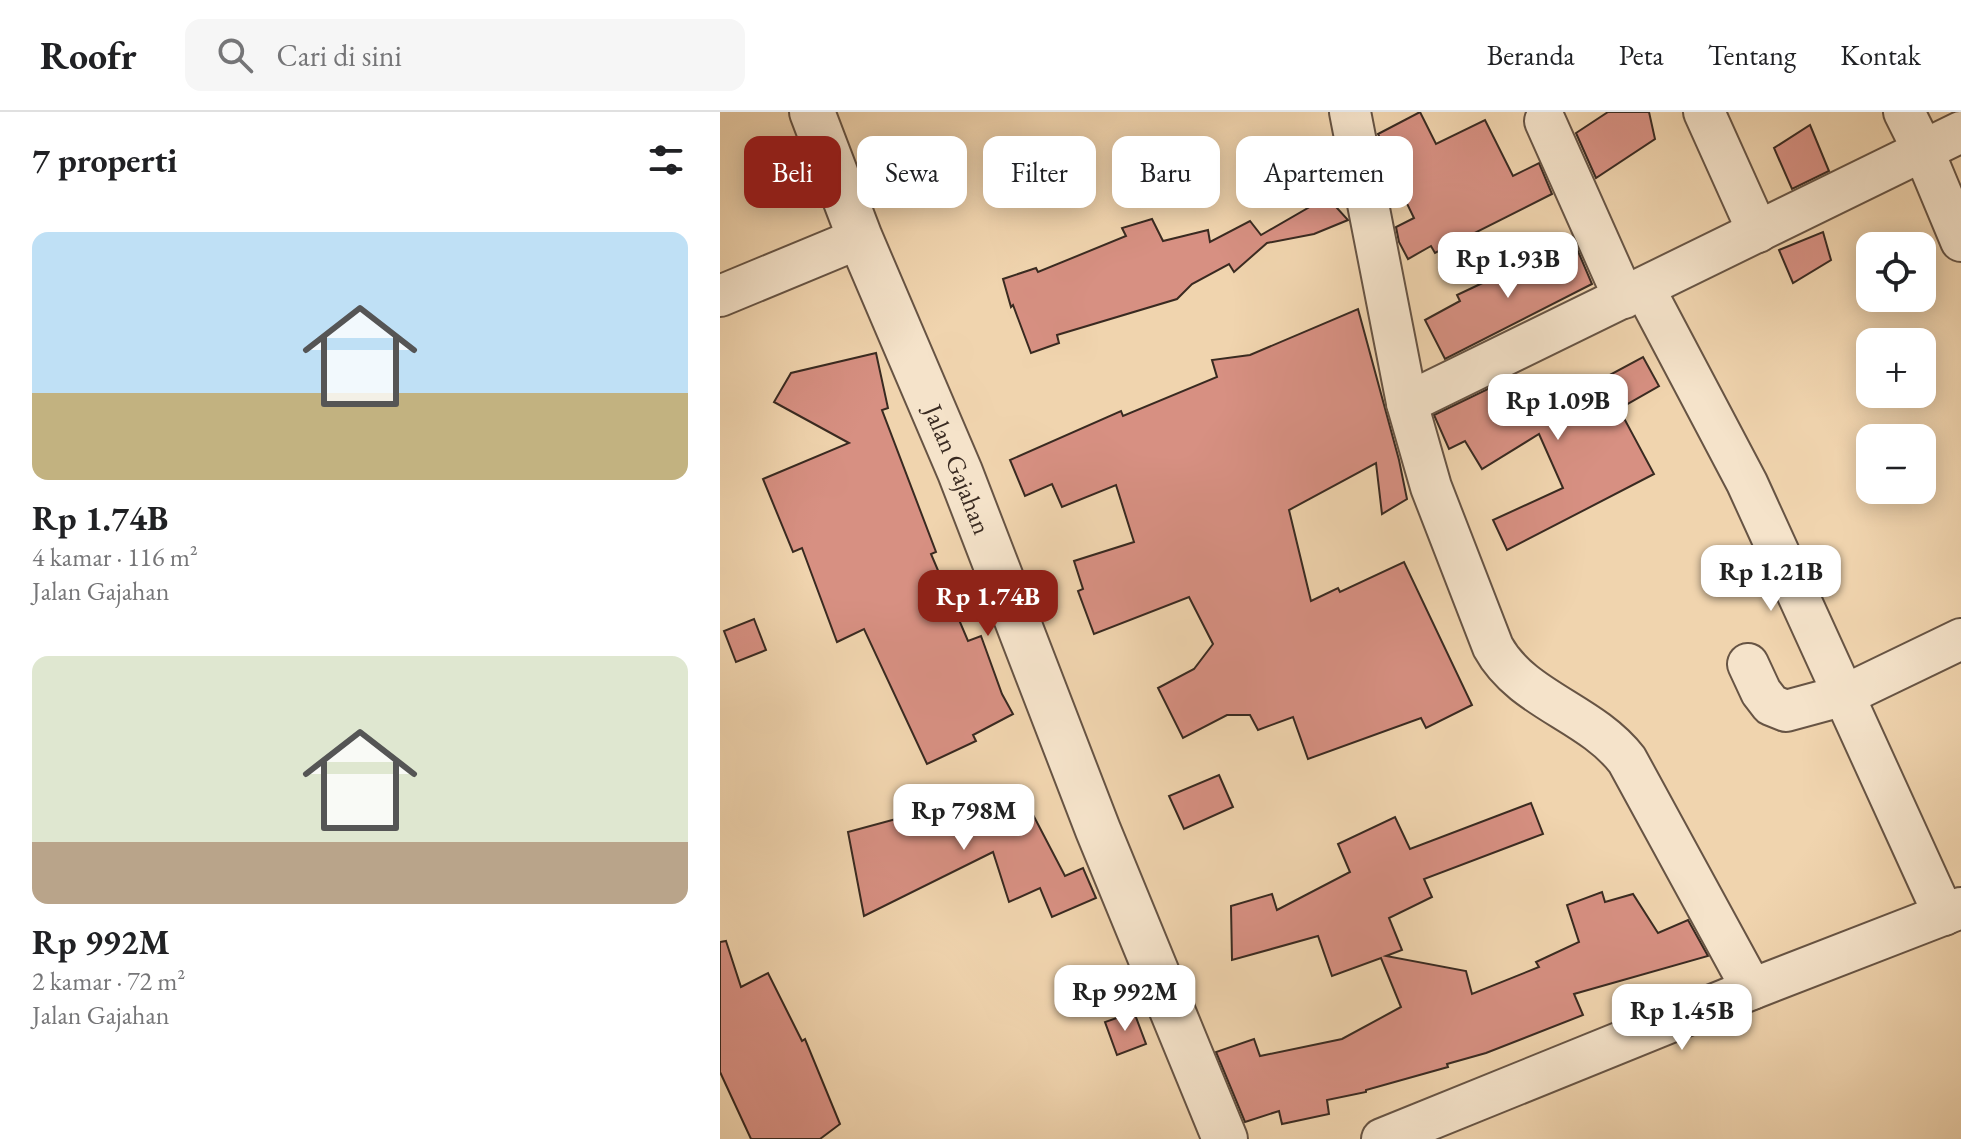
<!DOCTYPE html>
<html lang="id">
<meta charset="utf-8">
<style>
:root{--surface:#fff;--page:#f6f6f6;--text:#202124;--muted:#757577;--line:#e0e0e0;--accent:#8f2418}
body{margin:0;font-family:"EB Garamond",serif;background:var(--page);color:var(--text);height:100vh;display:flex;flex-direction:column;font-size:30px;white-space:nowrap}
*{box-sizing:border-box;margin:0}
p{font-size:26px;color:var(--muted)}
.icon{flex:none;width:44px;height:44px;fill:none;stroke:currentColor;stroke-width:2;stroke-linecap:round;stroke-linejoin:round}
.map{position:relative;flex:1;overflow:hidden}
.sheet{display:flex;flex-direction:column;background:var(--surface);width:720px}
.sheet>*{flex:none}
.top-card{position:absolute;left:24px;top:24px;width:760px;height:72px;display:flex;gap:16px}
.tools{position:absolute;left:1136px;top:120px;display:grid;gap:16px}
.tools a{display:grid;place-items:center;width:80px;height:80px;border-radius:16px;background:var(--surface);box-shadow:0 4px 20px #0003;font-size:40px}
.price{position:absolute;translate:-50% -68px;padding:0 18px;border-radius:16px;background:#fff;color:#222;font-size:26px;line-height:52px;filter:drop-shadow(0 2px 4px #0008)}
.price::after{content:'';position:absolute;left:50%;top:48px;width:24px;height:18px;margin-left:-12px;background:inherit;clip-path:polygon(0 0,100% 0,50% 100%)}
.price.on{background:var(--accent);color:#fff}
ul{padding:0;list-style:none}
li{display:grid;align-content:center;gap:16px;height:424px;padding:0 32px}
li span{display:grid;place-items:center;height:248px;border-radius:16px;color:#555}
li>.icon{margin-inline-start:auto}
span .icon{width:144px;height:144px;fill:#fffc;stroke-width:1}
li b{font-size:34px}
h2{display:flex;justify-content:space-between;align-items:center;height:96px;padding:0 32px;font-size:34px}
.chip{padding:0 28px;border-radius:16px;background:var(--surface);box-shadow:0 4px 20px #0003;font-size:28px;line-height:72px}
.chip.on{background:var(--accent);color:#fff}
header{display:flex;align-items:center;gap:48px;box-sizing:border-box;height:112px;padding:0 40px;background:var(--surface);border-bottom:2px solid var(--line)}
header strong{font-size:38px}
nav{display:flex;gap:44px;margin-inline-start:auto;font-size:28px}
.search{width:560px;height:72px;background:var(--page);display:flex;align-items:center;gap:20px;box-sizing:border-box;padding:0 28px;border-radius:16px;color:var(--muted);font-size:30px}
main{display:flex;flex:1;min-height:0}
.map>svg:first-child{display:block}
.building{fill:#d79082;stroke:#392a21;stroke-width:2}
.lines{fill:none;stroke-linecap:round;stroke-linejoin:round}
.minor-casing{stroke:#675444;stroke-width:44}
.tertiary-casing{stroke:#675444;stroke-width:48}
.minor{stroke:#f5e3ca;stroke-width:40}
.tertiary{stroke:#f5e3ca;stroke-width:44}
.labels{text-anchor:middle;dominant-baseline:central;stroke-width:7;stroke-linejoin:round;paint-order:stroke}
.street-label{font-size:26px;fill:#392a21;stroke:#f5e3ca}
</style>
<header>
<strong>Roofr</strong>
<div class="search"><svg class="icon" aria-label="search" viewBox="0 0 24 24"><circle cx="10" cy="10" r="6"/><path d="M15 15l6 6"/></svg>Cari di sini</div>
<nav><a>Beranda</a><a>Peta</a><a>Tentang</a><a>Kontak</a></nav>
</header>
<main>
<section class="sheet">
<h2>7 properti<svg class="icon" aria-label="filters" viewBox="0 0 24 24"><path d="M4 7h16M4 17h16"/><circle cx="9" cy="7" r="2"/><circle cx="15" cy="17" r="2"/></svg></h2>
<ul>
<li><span style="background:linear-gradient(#bfe0f5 65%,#c2b280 0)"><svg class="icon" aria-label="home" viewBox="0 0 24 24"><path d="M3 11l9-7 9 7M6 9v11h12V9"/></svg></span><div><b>Rp 1.74B</b><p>4 kamar · 116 m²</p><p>Jalan Gajahan</p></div></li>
<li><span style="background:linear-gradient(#dfe7d0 75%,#b9a48a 0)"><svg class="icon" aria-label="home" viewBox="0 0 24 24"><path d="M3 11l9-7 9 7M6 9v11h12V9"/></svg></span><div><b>Rp 992M</b><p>2 kamar · 72 m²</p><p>Jalan Gajahan</p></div></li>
</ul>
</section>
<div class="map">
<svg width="1241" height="1027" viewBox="0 0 1241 1027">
<rect width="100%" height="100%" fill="#f0d4ae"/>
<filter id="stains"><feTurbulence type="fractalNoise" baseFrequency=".0025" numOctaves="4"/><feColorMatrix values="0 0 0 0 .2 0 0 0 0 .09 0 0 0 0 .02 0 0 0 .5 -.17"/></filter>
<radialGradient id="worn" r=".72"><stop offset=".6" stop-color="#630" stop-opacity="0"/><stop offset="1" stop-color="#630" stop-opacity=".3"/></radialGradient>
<!-- building -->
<g class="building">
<path d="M700,0l16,32 49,-24 28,56 26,-13 13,31 -117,59 -4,-7 -23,13 -9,-17 -3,-15 18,-9 -17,-35 5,-3 -24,-46z"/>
<path d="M888,0h41l6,27 -59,39 -20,-45z"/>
<path d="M1090,13l19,46 -37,18 -18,-41z"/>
<path d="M607,85l21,23 -34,14 -47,9 -33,29 -5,-8 -37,20 -15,15 -120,36 2,8 -28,10 -18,-48 -2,2 -8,-28 33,-11 2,4 88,-36 -4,-8 30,-9 11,22 45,-11 2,12 40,-21 11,14z"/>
<path d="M1103,120l8,28 -38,23 -14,-33z"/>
<path d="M854,130l18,42 -147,75 -20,-39 35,-19 -3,-6 34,-16 5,3z"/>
<path d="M638,197l41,151 8,39 -25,15 -6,-51 -87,47 22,91 27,-13 2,4 64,-30 68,143 -46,23 -5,-10 -113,41 -15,-42 -35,13 -8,-15h-23l-44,23 -25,-50 36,-19 19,-25 -24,-47 -95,37 -16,-43 5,-2 -9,-28 60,-19 -18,-57 -54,22 -10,-23 -27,12 -15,-36 111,-49 2,5 94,-39 -5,-17 38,-5z"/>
<path d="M156,241l12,55 -6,2 54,142 -5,2 37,87 13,-5 21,58 11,20 -40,21 3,6 -49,23 -63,-135 -27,13 -35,-94 -9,4 -30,-73 86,-36 -75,-41 17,-29z"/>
<path d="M923,245l16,29 -40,23 35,65 -147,76 -14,-30 70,-32 -24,-54 -57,35 -17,-28 -16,8 -15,-34 60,-29 8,14 56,-24 9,22z"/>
<path d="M34,507l12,31 -30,12 -12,-31z"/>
<path d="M499,663l14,32 -49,22 -15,-33z"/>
<path d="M298,674l47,90 18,-8 13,30 -44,19 -12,-29 -31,14 -16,-50 -129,64 -16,-84z"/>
<path d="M811,691l12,31 -119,45 8,18 -43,21 13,32 -16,6 80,15 6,23 67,-27 -3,-5 43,-20 -12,-37 35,-13 3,10 28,-8 25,39 30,-13 20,36 -134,38 9,21 -97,38 -39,11 1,3 -82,23v2l-39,8 2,14 -47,10 -3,-13 -34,11 -29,-70 38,-13 6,17 82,-17 59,-32 -20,-49 -49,18 -14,-40 -86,24 -1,-54 41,-12 5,16 73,-38 -12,-28 57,-27 15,32z"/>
<path d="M6,829l15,46 27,-14 34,68 3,-2 35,85 -20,15h-69l-31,-67v-130z"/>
<path d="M414,900l12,32 -29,11 -12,-33z"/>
</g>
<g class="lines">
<defs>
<g id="minor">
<path d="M630,0l57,291 24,84 62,160c29,53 97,65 134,113l125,229"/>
<path d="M984,0l54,120"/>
<path d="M1184,0l19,38 38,91"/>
<path d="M825,9l79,177"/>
<path d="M924,176l103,195 197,432"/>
<path d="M0,184l140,-58"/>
<path d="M687,291l554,-271"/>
<path d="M1028,552l13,28 10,13 15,6 59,-16 116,-56"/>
<path d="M662,1027l370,-150 209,-81"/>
</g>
<g id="tertiary">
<path id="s1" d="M92,0l48,126 100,234 138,358 127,309"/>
</g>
</defs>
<!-- minor casing -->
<use href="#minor" class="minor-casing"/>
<!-- tertiary casing -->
<use href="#tertiary" class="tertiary-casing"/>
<!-- minor -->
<use href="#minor" class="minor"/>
<!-- tertiary -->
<use href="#tertiary" class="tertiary"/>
</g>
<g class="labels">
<!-- street labels -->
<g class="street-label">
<text stroke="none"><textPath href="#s1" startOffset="386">Jalan Gajahan</textPath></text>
</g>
</g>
<rect width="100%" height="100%" filter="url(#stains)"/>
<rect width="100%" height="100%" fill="url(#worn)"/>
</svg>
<div class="tools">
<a><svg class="icon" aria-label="locate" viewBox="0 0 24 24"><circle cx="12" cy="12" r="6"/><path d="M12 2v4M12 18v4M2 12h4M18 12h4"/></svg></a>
<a>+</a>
<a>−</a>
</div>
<b class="price" style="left:788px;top:188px">Rp 1.93B</b>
<b class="price" style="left:838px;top:330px">Rp 1.09B</b>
<b class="price" style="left:1051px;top:501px">Rp 1.21B</b>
<b class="price on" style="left:268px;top:526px">Rp 1.74B</b>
<b class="price" style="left:244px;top:740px">Rp 798M</b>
<b class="price" style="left:405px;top:921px">Rp 992M</b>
<b class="price" style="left:962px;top:940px">Rp 1.45B</b>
<div class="top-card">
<a class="chip on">Beli</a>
<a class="chip">Sewa</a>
<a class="chip">Filter</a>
<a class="chip">Baru</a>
<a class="chip">Apartemen</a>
</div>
</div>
</main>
